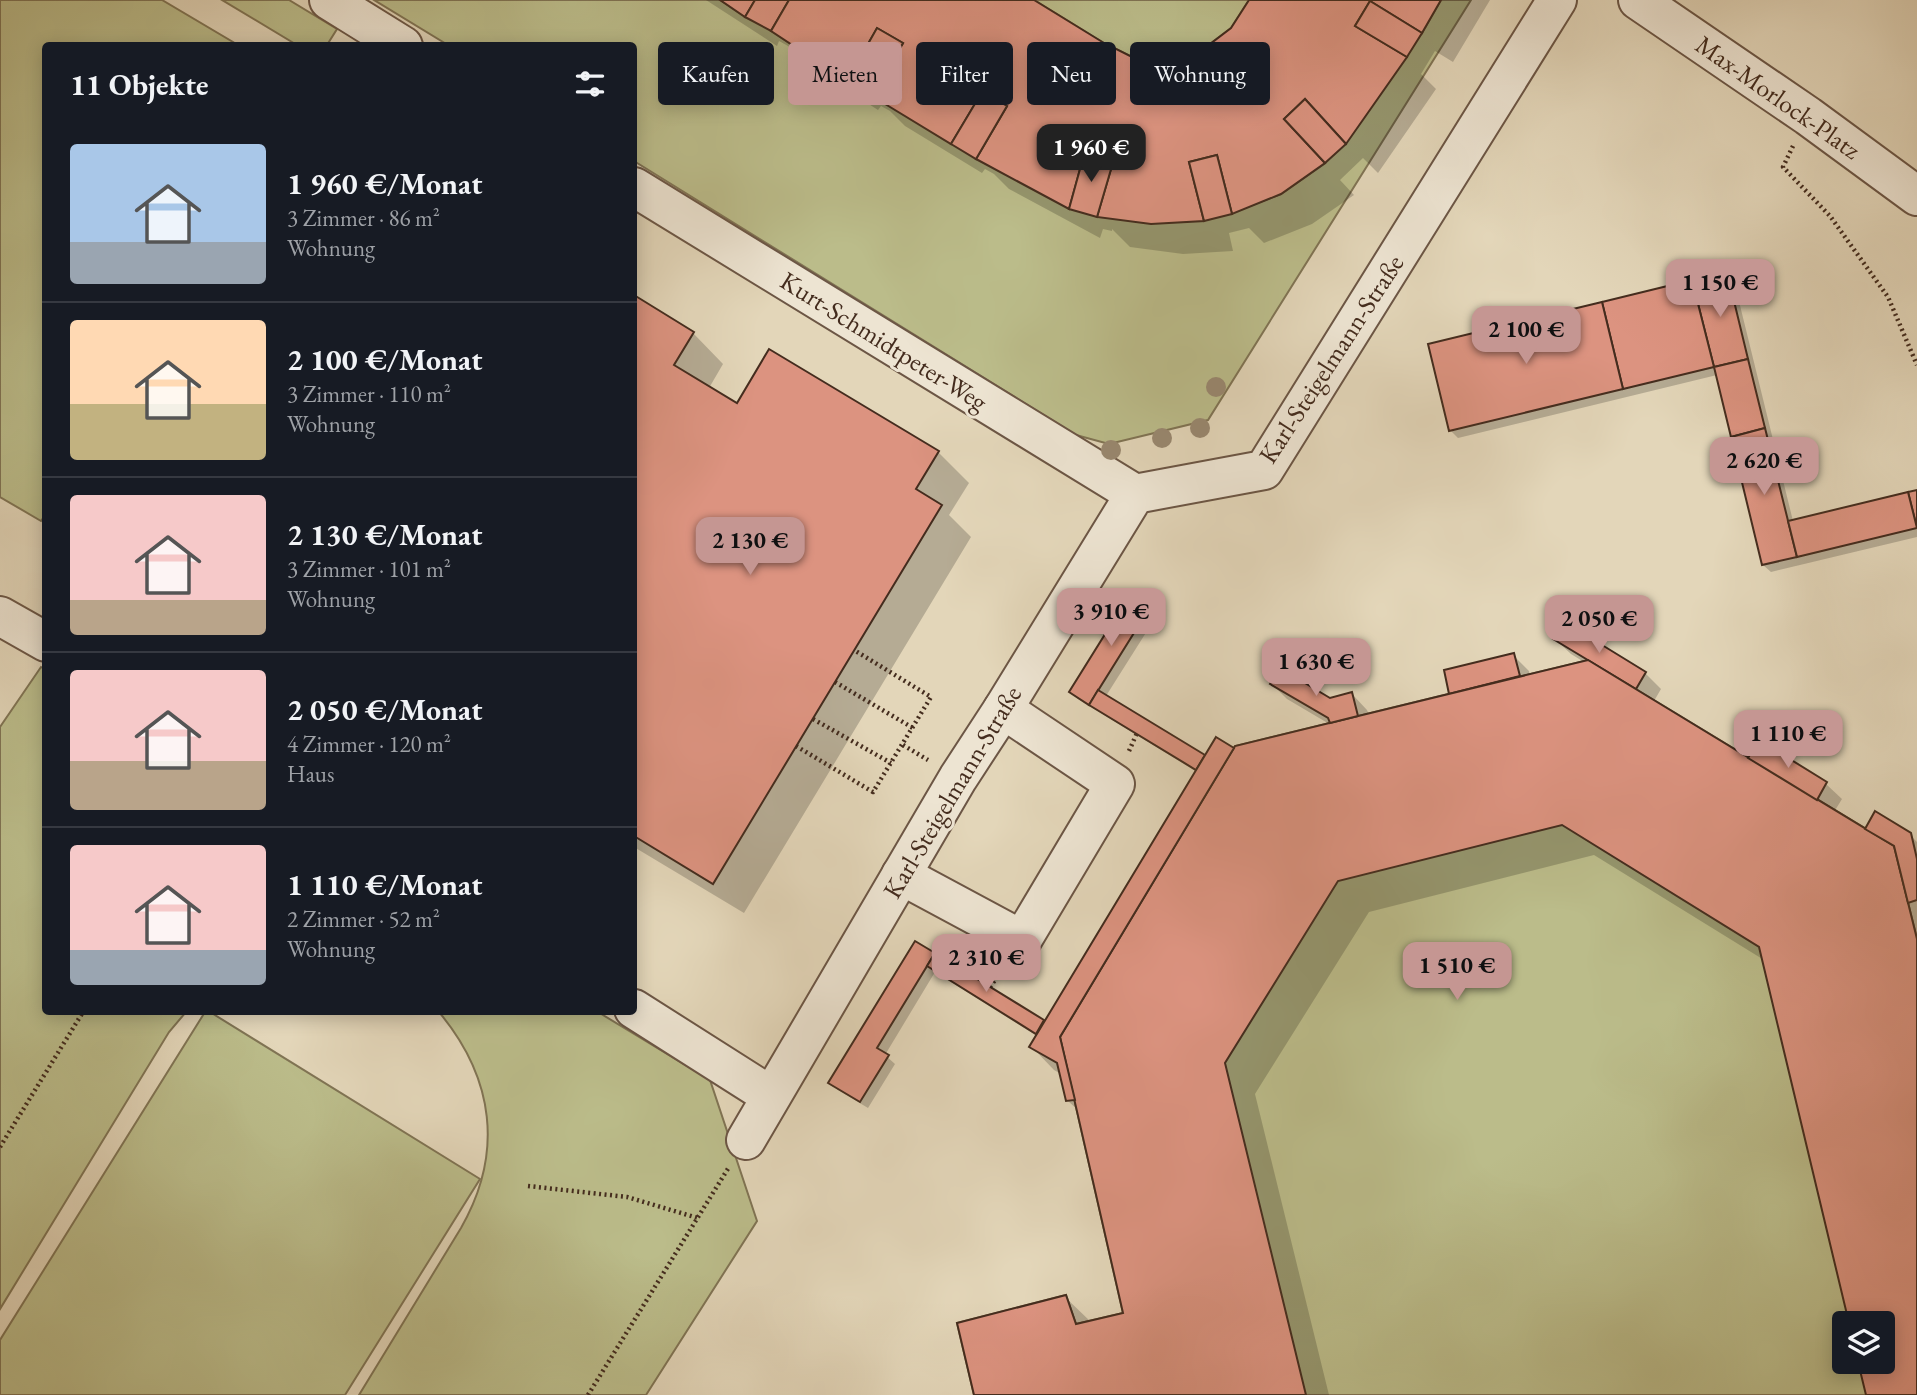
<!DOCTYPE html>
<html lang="de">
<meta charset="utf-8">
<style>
:root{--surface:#171b24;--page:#242831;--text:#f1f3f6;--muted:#9ea1a6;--line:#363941;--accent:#c59692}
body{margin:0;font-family:"EB Garamond",serif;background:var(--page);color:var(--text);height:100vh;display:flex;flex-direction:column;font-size:26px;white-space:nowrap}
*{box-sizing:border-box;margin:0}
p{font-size:23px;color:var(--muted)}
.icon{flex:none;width:38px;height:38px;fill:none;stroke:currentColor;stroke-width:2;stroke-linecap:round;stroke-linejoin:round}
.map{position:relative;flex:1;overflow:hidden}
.side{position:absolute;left:42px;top:42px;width:595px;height:973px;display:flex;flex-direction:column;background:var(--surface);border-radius:7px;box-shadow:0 4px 18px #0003}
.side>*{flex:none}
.top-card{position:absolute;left:658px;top:42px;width:665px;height:63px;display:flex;gap:14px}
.tools{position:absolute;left:1832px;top:1311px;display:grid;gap:14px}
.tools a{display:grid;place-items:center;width:63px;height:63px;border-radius:7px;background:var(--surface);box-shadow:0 4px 18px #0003;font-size:35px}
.price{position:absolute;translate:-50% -60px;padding:0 16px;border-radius:14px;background:var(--accent);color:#111;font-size:23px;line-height:46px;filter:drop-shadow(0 2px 4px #0008)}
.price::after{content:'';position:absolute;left:50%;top:42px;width:21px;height:16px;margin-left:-10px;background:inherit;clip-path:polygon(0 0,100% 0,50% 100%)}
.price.current{background:#222;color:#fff}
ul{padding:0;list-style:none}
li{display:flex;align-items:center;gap:21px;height:175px;padding:0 28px}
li+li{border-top:2px solid var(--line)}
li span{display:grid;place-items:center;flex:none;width:196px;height:140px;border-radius:7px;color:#555}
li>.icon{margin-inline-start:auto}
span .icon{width:84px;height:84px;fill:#fffc;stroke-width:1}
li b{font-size:30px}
h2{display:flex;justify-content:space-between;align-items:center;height:84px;padding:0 28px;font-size:30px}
.chip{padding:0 24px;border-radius:7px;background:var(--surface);box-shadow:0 4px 18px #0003;font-size:24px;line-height:63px}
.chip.current{background:var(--accent);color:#111}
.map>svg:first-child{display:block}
.green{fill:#bbbc8a;stroke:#807454;stroke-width:2;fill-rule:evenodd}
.shadow{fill:#0003}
.building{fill:#dc9380;stroke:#442c1e;stroke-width:2}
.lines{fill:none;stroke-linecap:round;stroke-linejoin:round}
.minor-casing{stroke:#6c5645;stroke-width:42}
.path{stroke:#442c1e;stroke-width:4.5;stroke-dasharray:2 3.5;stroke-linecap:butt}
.minor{stroke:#ede4d2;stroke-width:38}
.tree{fill:#998870}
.labels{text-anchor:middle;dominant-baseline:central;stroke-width:6;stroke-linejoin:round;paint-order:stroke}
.street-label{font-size:26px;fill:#442c1e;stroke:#ede4d2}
</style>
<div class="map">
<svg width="1917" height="1395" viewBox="0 0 1917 1395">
<rect width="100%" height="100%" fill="#e3d6b9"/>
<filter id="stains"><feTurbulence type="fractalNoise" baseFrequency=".00286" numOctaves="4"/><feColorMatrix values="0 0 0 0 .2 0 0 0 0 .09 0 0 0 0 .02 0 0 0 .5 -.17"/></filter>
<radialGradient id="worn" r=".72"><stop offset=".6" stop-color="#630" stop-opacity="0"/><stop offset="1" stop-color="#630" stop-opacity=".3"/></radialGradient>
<!-- green -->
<g class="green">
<path d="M0,0h162l76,45 -192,1v468l-5,7 -41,-24z"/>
<path d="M222,0h67l48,29 -10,16h-30z"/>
<path d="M374,0h346l25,16 44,-16 -18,31 76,50 385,132 49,-19 43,-30 98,-131 19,-33h30l-263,420 -99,24 -33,-9 -442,-274v-115l-186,-1z"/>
<path d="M1034,0h215l-18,28 -25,19 -33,12 -41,-2 -28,-14z"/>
<path d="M1588,660l306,186 23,93v456h-943l-17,-72 109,-28 10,29 47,-11 -63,-276 175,-291zM1844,1323h39v39h-39z"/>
<path d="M41,667l5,3v342h140l-17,20 -169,277v-582z"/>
<path d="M205,1012h5l270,167 -135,216h-345v-55z"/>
<path d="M439,1012h159l112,68 47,141 -111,174h-287l102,-167c43,-75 33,-150 -22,-216z"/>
</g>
<!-- shadow -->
<g class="shadow">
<path d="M706,0h325l73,45 28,14 41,2 34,-12 26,-20 18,-29h239l-37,62 -18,-11 -14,23 15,15 -58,84 -15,-15 -23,22 14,15 -42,29 -48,19 -15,-15 -20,5 4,18 -50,3 -53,-7 -18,-18v2l-9,-2 -3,9 -91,-49 -15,-15 -9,-5 -3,4 -77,-47 -15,-15 -9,-5 -3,4 -74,-48 -16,-16 -9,-5 -2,5z"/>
<path d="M1727,274l7,7 59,240 124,-30v46l-146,35 -8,-7 -46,-190 -259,63 -7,-7 -21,-85z"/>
<path d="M634,297l59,36 30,31 -14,24 28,17 201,47 31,31 -20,32 22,22 -227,376 -110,-66z"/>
<path d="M1132,593l19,12 8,7 -53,84 100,62 125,-33 -44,-26 -15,-15 58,16 22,-6 15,16 2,5 83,-20 61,-40 16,16 1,5 54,-14 -13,-8 -16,-15 9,-16 81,50 16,16 -7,12 101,63 71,20 16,15 -8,13 32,19 44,4 7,7v553h-49l-8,-33h23v-39h-33l-86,-363 -170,-105 -225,57 -114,182 74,301h-354l90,-98 26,25 34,-8 -46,-203 -11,-10 -7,-27 -7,-4 -23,-24 6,-10 -102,-64 -50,83 10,9 -27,44 -30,-18 -8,-8 85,-139 130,80 152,-251 -119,-73 -7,-7z"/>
</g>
<!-- building -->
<g class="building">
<path d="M720,0h35l-10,17z"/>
<path d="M755,0h34l-18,31 -26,-14z"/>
<path d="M789,0h245l70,43 28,14 41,2 33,-12 25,-19 18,-28h192l-19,33 -52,-32 -15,25 52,31 -61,87 -41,-45 -21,20 41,44 -44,31 -49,20 -15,-59 -28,7 15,59 -53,3 -54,-7 17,-58 -29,-8 -16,58 -93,-50 31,-53 -25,-14 -31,52 -79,-48 31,-53 -26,-15 -30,53 -76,-50z"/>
<path d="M1370,1l52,32 -15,24 -52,-31z"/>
<path d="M877,28l26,15 -31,53 -25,-15z"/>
<path d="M982,92l25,14 -31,53 -25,-15z"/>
<path d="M1305,99l41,45 -21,19 -41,-44z"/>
<path d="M1085,151l29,8 -17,58 -28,-8z"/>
<path d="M1217,155l15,59 -28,7 -15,-59z"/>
<path d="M1727,272l21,87 -34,8 -22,-87z"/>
<path d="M1692,280l22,87 -91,22 -21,-87z"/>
<path d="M634,295l60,37 -20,33 63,38 32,-54 170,102 -23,38 26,16 -229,379 -79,-48z"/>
<path d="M1602,302l21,87 -174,42 -21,-87z"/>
<path d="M1748,359l17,69 -34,9 -17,-70z"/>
<path d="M1765,428l32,129 -35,8 -31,-128z"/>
<path d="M1917,490v38l-9,-36z"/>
<path d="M1908,492l9,36 -120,29 -9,-36z"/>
<path d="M1132,591l20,13 -63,101 -20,-13z"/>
<path d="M1563,621l83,51 -10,17 -83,-50z"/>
<path d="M1514,653l6,23 -71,18 -5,-24z"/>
<path d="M1588,660l306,186 23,93v456h-51l-8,-33h25v-39h-34l-90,-376 -197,-122 -224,56 -113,182 81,332h-332l-17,-72 109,-28 10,29 47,-11 -63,-276 175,-291z"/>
<path d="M1280,668l50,30 22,-6 6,24 -28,7 -2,-5 -58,-34z"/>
<path d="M1098,690l107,65 -9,15 -107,-65z"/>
<path d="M1216,737l18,11 -174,289 15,63 -9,1 -9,-38 -28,-16z"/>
<path d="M1759,740l68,42 -10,18 -69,-42z"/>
<path d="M1875,811l36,22 6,26v41l-9,3 -14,-57 -29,-17z"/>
<path d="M915,941l20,12 -58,95 12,7 -29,47 -32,-19z"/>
<path d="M935,953l109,67 -8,14 -109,-68z"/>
</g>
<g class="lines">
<defs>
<g id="minor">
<path d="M329,0l74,46"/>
<path d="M1638,0l170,116 109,80"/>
<path d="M634,187l501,307"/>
<path d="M0,616l46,26"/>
<path d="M901,875l121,65 93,-156 -112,-75"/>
<path d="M634,1009l137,87"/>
<path d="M746,1140l212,-362 45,-69 132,-215 129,-24 293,-470"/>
</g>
</defs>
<!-- minor casing -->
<use href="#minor" class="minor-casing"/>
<!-- path -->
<g class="path">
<path d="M1793,146l-10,21 47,49 58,81 29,68"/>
<path d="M835,682l78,46"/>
<path d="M813,719l78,44"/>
<path d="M903,745l25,15"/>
<path d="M796,746l77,46 58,-95 -77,-47"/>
<path d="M1129,751l8,-18"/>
<path d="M990,987l12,-17"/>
<path d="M0,1147l83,-135"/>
<path d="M528,1186l99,11 71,21"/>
<path d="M588,1395l141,-228"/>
</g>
<!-- minor -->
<use href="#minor" class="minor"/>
</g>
<!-- trees -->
<g class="tree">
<circle cx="1216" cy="387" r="10"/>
<circle cx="1200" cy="428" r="10"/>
<circle cx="1162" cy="438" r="10"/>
<circle cx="1111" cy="450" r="10"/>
</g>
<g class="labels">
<!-- street labels -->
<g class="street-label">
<text transform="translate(1778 97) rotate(35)">Max-Morlock-Platz</text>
<text transform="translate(884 341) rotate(32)">Kurt-Schmidtpeter-Weg</text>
<text transform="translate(1331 359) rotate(-57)">Karl-Steigelmann-Straße</text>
<text transform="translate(952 792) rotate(-59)">Karl-Steigelmann-Straße</text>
</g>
</g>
<rect width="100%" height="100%" filter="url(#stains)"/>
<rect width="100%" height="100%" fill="url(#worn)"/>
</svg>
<div class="tools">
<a><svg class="icon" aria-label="layers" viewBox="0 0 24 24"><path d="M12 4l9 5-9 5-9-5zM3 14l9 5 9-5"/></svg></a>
</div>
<b class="price current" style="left:1091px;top:184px">1 960 €</b>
<b class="price" style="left:1720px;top:319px">1 150 €</b>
<b class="price" style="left:1526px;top:366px">2 100 €</b>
<b class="price" style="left:1764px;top:497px">2 620 €</b>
<b class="price" style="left:750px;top:577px">2 130 €</b>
<b class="price" style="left:1111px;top:648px">3 910 €</b>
<b class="price" style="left:1599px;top:655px">2 050 €</b>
<b class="price" style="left:1316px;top:698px">1 630 €</b>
<b class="price" style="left:1788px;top:770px">1 110 €</b>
<b class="price" style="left:986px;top:994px">2 310 €</b>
<b class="price" style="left:1457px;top:1002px">1 510 €</b>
<div class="top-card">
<a class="chip">Kaufen</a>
<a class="chip current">Mieten</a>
<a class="chip">Filter</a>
<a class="chip">Neu</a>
<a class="chip">Wohnung</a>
</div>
<section class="side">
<h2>11 Objekte<svg class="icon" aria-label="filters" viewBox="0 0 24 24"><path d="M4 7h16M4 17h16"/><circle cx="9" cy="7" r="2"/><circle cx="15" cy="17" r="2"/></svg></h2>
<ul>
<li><span style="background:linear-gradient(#a9c7e8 70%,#9aa5b1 0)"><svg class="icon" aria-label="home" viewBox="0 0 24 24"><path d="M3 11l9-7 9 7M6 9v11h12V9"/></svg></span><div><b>1 960 €/Monat</b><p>3 Zimmer · 86 m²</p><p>Wohnung</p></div></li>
<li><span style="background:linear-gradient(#ffd9b3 60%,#c2b280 0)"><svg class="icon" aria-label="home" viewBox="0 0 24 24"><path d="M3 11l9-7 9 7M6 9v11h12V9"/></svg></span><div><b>2 100 €/Monat</b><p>3 Zimmer · 110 m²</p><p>Wohnung</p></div></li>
<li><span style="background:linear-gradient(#f6c9c9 75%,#b9a48a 0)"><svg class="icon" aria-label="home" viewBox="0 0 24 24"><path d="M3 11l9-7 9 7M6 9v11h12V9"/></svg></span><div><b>2 130 €/Monat</b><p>3 Zimmer · 101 m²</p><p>Wohnung</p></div></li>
<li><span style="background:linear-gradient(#f6c9c9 65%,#b9a48a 0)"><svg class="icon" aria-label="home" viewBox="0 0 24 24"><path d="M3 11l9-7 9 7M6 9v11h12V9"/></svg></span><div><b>2 050 €/Monat</b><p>4 Zimmer · 120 m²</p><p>Haus</p></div></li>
<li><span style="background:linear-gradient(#f6c9c9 75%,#9aa5b1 0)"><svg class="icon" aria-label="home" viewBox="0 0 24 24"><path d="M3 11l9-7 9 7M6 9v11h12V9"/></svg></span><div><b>1 110 €/Monat</b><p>2 Zimmer · 52 m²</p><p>Wohnung</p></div></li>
</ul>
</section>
</div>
